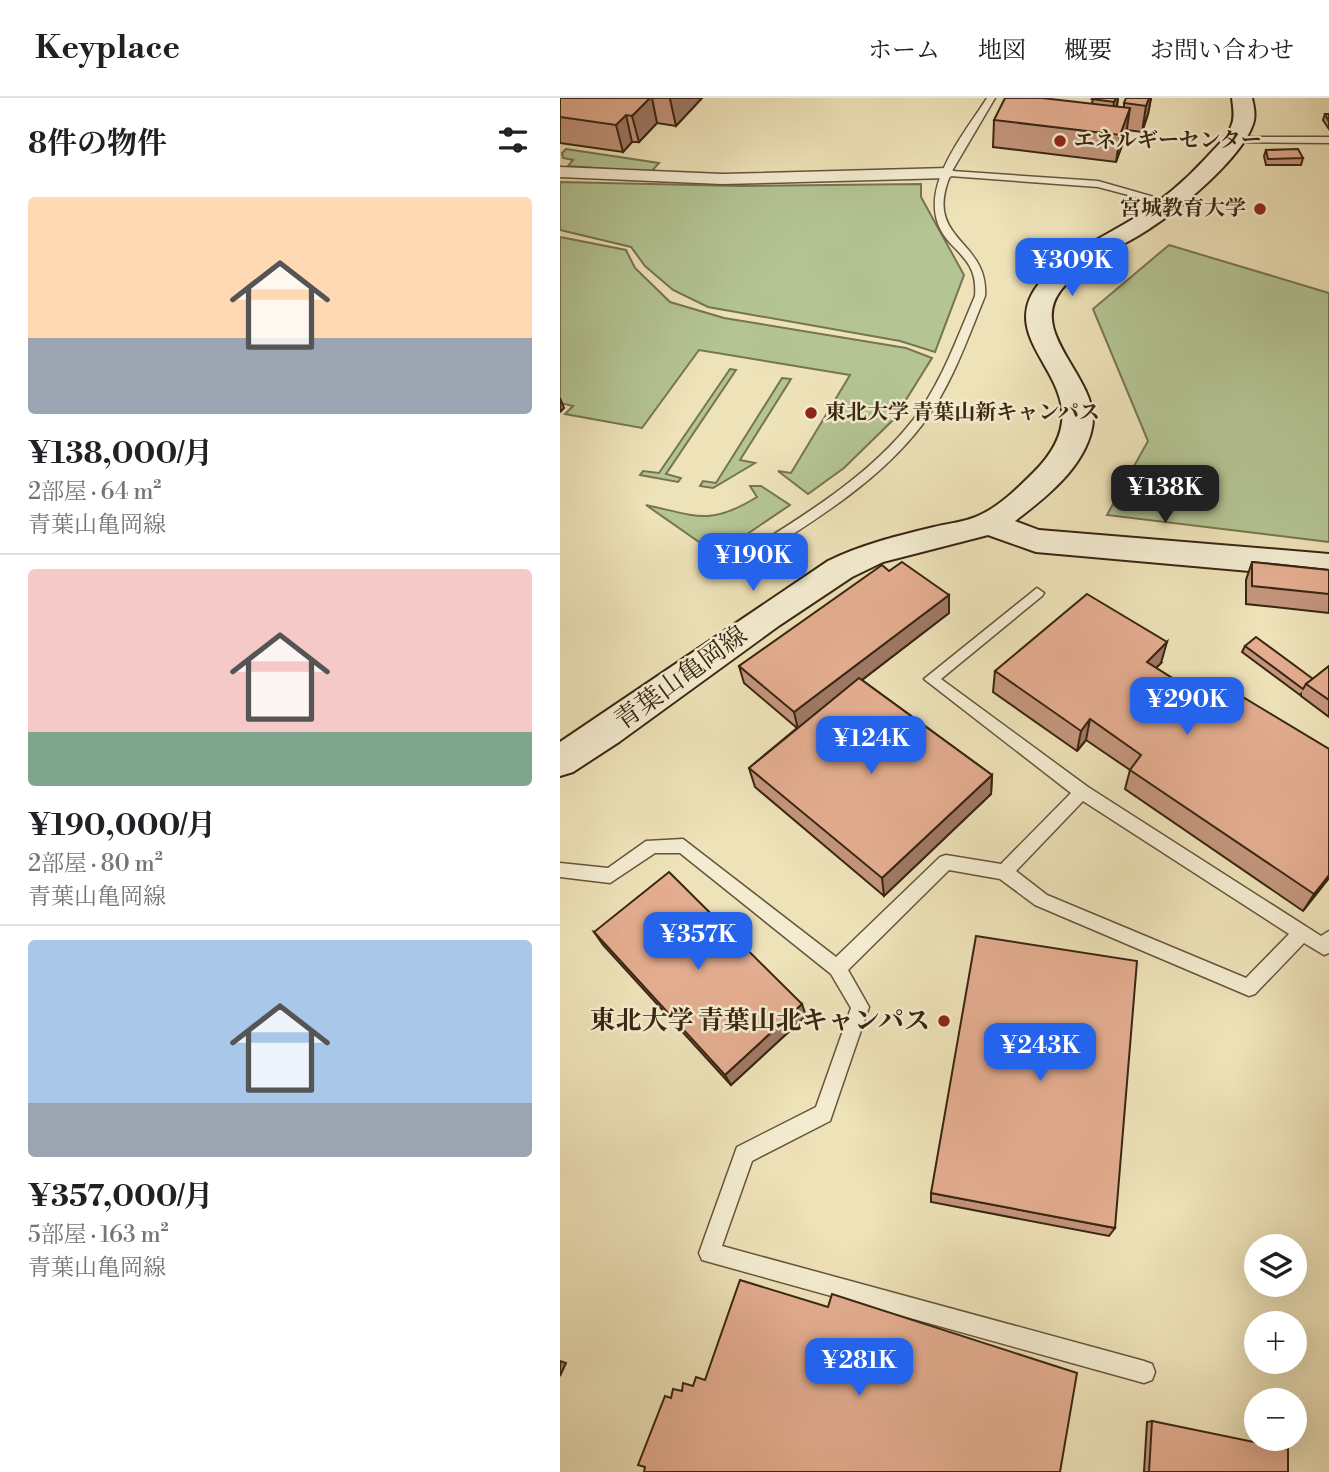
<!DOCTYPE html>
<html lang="ja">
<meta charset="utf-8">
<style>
:root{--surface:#fff;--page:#f2f2f2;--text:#202124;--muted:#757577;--line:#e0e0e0;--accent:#2563eb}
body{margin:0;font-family:"Libre Bodoni","Noto Serif JP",serif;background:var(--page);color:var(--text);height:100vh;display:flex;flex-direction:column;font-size:26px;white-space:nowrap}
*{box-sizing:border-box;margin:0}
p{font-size:23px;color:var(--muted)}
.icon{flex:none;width:38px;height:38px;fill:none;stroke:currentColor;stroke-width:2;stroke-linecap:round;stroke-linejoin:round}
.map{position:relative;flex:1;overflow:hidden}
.side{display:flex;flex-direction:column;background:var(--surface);width:560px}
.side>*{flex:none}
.fabs{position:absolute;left:684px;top:1136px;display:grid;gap:14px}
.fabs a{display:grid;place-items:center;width:63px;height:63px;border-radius:50%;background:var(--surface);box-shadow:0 7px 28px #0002;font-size:35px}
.price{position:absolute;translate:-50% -60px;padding:0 16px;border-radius:14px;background:var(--accent);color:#fff;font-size:23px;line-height:46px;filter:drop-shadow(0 2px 4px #0008)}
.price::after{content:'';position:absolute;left:50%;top:42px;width:21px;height:16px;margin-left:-10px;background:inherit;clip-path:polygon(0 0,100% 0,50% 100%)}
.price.active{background:#222;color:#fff}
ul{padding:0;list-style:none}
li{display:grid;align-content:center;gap:14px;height:371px;padding:0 28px}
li+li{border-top:2px solid var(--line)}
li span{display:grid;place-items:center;height:217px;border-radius:7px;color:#555}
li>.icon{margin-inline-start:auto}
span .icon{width:126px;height:126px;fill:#fffc;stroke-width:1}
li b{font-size:30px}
h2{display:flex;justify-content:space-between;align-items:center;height:84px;padding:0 28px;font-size:30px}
header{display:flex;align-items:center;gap:42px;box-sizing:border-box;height:98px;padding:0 35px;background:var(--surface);border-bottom:2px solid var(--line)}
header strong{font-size:33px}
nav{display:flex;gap:38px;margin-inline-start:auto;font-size:24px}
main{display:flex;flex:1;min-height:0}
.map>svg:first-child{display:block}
.green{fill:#b4c493;stroke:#767452;stroke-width:2}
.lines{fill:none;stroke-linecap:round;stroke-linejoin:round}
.lane-casing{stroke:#66543b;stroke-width:3}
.street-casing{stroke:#66543b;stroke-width:3}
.secondary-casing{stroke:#392511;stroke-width:4}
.lane{fill:#f4ecd1;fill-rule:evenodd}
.street{fill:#f4ecd1;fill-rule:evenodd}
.secondary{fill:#f4ecd1;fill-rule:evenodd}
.wall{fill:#c4957c;stroke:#392511;stroke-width:2}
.shaded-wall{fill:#a07965;stroke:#392511;stroke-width:2}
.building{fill:#e4ad90;stroke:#392511;stroke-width:2}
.poi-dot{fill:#8f2418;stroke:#f4ecd1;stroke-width:2.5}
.labels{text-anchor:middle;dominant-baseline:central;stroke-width:5;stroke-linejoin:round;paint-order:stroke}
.far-poi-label{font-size:21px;font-weight:bold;fill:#392511;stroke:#f4ecd1;text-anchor:start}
.street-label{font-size:26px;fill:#392511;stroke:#f4ecd1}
.poi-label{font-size:26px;font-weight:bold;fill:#392511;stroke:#f4ecd1;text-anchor:end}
</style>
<header>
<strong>Keyplace</strong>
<nav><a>ホーム</a><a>地図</a><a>概要</a><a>お問い合わせ</a></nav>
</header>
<main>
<section class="side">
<h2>8件の物件<svg class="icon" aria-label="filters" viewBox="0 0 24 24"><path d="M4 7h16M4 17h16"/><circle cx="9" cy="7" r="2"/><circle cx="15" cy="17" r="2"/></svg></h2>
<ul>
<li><span style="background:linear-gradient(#ffd9b3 65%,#9aa5b1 0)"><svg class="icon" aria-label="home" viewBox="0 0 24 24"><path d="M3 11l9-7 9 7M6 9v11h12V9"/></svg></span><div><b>¥138,000/月</b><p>2部屋 · 64 m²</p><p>青葉山亀岡線</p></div></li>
<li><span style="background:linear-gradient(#f6c9c9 75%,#7fa58c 0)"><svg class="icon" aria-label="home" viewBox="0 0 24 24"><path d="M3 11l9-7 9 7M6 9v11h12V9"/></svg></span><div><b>¥190,000/月</b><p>2部屋 · 80 m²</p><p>青葉山亀岡線</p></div></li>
<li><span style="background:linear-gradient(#a9c7e8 75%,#9aa5b1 0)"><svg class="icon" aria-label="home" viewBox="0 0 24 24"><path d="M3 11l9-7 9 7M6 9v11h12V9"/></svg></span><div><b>¥357,000/月</b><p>5部屋 · 163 m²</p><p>青葉山亀岡線</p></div></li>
</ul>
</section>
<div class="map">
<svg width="769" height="1374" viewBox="0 0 769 1374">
<rect width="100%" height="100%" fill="#eee2b8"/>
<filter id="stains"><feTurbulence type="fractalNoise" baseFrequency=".00286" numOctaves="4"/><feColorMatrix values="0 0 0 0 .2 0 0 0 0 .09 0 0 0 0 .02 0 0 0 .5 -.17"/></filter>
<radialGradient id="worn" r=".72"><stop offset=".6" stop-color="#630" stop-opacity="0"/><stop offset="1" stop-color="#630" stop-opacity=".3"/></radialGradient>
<!-- green -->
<g class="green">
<path d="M6,51l93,14 -8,9 -83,-6 5,-6 -10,-2 -1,-5z"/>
<path d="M0,84l180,4 181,-2v13l43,78 -29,77 -35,-11 -192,-34 -35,-17 -28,-24 -14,-19 -71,-17z"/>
<path d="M0,139l66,13 9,18 35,34 54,16 182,30 26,10 -38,61 -50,49 -36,26 -30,-23 13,2 59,-98 -151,-25 -57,78 -77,-14 8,-8 -13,-3z"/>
<path d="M609,147l160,48v249l-222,-27 41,-74 -55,-132z"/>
<path d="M170,271l6,1 -70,104 15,4 -3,4 -38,-7 3,-4 16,2z"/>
<path d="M222,280l9,1 -51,81 15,3 -42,25 -13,-2 3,-5 13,2z"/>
<path d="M190,388h11l29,19 -65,44h-16l-63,-44c51,11 64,21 111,-8z"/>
</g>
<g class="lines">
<defs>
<g id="lane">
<path d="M427,0h8l-43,73 146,10 77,22 -5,3 -72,-19 -148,-11c-27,65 39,63 35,120 -18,44 -34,91 -63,129 -50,65 -126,106 -193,150h-10l-2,-3 2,-3c68,-44 144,-85 194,-149 28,-36 44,-82 62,-124 2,-25 -7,-35 -24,-52 -43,-45 10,-105 36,-146z"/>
<path d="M674,39h95v6l-98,-1 -1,-2z"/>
<path d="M477,490l7,5 -2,3 -101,83 147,108 233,149 8,-5v22l-5,2 -20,-12 -49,51 -6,2 -214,-91 -35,-26 -51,-9 -101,100 21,37 -39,114 -78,40 -30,85 422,115 8,3 3,8 -3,8 -8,3 -442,-123 -3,-7 38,-106 79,-40 35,-99 -20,-34 -151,-121h-25l-45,30 -50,-6v-14l48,5 38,-27 37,-2 153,118 104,-100 6,-2 55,9 70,-71 -147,-114zM523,703l206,133 -43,44 -199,-83 -31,-24z"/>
</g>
<path id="street" d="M0,69l162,7 226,-6 9,5 -9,5 -226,6 -162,-7z"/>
<path id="secondary" d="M672,0h20c2,9 4,18 1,26 -11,34 -74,86 -104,105 -29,19 -66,33 -88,61 -35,45 41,90 31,138 -8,40 -47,70 -77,93l24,9 290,24v24l-293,-26 -48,-17 -105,27 -31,15 -72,48 -161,117 -46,30 -13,4v-34l268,-181c35,-17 69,-25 106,-34 15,-4 33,-5 46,-12 20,-9 39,-28 54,-43 84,-85 -51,-123 7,-191 25,-28 61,-43 92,-62 27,-17 52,-38 73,-61 9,-10 22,-21 26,-34 3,-8 1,-17 0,-26z"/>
</defs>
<!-- lane casing -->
<use href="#lane" class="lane-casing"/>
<!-- street casing -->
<use href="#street" class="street-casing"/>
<!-- secondary casing -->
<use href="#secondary" class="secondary-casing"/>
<!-- lane -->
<use href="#lane" class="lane"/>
<!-- street -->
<use href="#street" class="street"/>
<!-- secondary -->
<use href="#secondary" class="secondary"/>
</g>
<!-- wall -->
<g class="wall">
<path d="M0,0h142l-26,28 -19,-3 -18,19h-7l-9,10 -63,-9z"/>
<path d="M533,0h25l-1,9 7,1v-5l27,-5 -3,16 -6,18 -15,-2 -11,32 -123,-15 1,-27 98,-16z"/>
<path d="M765,16h4v15l-6,-9z"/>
<path d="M706,52l37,8 -2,7h-35l-2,-9z"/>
<path d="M692,464l77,8v43l-83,-9v-24z"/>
<path d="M329,473l60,24v18l-87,67 130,95 -1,19 -107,102 -129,-109 -6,-19 48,-40 -53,-45 -5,-17z"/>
<path d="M685,548l68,33 16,-13v51l-28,-21v-2l-1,1 -58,-43z"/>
<path d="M601,565l-5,5 48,30 125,51v129l-26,33 -178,-122 5,-19 -44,-30 -9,11 -84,-59 2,-21z"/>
<path d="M34,834l212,84 -75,69 -128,-140z"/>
<path d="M371,1095l184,35 -6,8 -178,-34z"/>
<path d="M592,1323l136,51h-144l3,-50z"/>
</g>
<!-- shaded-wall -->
<g class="shaded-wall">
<path d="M90,0h2l5,25 -18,19 -7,-26z"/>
<path d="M112,0h30l-26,28 -6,-27z"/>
<path d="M556,0h2l-3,20 -4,10 3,-26z"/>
<path d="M589,0h2l-3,16 -6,18 4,-26z"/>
<path d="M570,10l-4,27 -10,27 4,-27z"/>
<path d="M66,17l6,27 -9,10 -7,-27z"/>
<path d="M0,300l4,10 -4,4z"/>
<path d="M389,497v18l-151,116 -4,-17z"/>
<path d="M607,544l-6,21 -20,20 6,-21z"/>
<path d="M530,621l-4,21 -9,11 4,-20z"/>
<path d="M432,677l-1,19 -107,102 -2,-18z"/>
<path d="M769,777v3l-26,33 11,-17z"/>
<path d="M242,906l4,12 -75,69 -6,-10z"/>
<path d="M0,1263l6,2 -6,13z"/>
</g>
<!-- building -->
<g class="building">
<path d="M0,0h90l-18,18 -6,-1 -10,10 -56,-8z"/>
<path d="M445,0h37l88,10 -10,27 -126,-15z"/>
<path d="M533,0h23l-2,4 -22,-3z"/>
<path d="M566,0h23l-3,8 -22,-3z"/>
<path d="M765,16h4v8z"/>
<path d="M738,51l5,9 -35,1 -2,-9z"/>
<path d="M342,464l47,33 -155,117 -55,-46 143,-101 7,6z"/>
<path d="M692,464l77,8v24l-77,-8z"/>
<path d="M527,496l80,48 -20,20 57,36 14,-16 111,67v126l-15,19 -184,-124 11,-15 -51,-36 -9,12 -86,-60z"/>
<path d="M696,539l57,42 -7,5 -3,5 -58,-43z"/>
<path d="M769,568v34l-23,-16z"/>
<path d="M299,580l133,97 -110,103 -133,-110z"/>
<path d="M109,774l133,132 -77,71 -131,-143z"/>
<path d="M416,838l161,25 -22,267 -184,-35z"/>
<path d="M180,1182l88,27 4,-13 245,79 -17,99h-416l1,-5 -7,-2 27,-69 6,2 2,-9 9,2 1,-8 10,3 3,-9 9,3z"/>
<path d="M592,1323l136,28v23h-139z"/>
</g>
<!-- markers -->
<g class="poi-dot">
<circle cx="500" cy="43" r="7"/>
<circle cx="700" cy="111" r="7"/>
<circle cx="251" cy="315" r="7"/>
<circle cx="384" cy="923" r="7"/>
</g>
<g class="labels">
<!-- far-poi labels -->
<g class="far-poi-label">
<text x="514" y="43">エネルギーセンター</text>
<text x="686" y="111" text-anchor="end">宮城教育大学</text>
<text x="265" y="315">東北大学 青葉山新キャンパス</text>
</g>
<!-- street labels -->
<g class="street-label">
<text transform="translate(121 580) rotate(-36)">青葉山亀岡線</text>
</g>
<!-- poi labels -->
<g class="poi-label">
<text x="370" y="923">東北大学 青葉山北キャンパス</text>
</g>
</g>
<rect width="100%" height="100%" filter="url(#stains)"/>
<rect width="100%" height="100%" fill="url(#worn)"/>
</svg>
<div class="fabs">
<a><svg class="icon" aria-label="layers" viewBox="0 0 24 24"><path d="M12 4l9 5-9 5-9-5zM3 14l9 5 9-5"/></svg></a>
<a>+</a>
<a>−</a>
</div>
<b class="price" style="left:512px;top:200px">¥309K</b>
<b class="price active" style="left:605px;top:427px">¥138K</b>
<b class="price" style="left:193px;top:495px">¥190K</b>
<b class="price" style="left:627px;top:639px">¥290K</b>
<b class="price" style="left:311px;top:678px">¥124K</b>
<b class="price" style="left:138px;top:874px">¥357K</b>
<b class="price" style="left:480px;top:985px">¥243K</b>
<b class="price" style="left:299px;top:1300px">¥281K</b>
</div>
</main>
